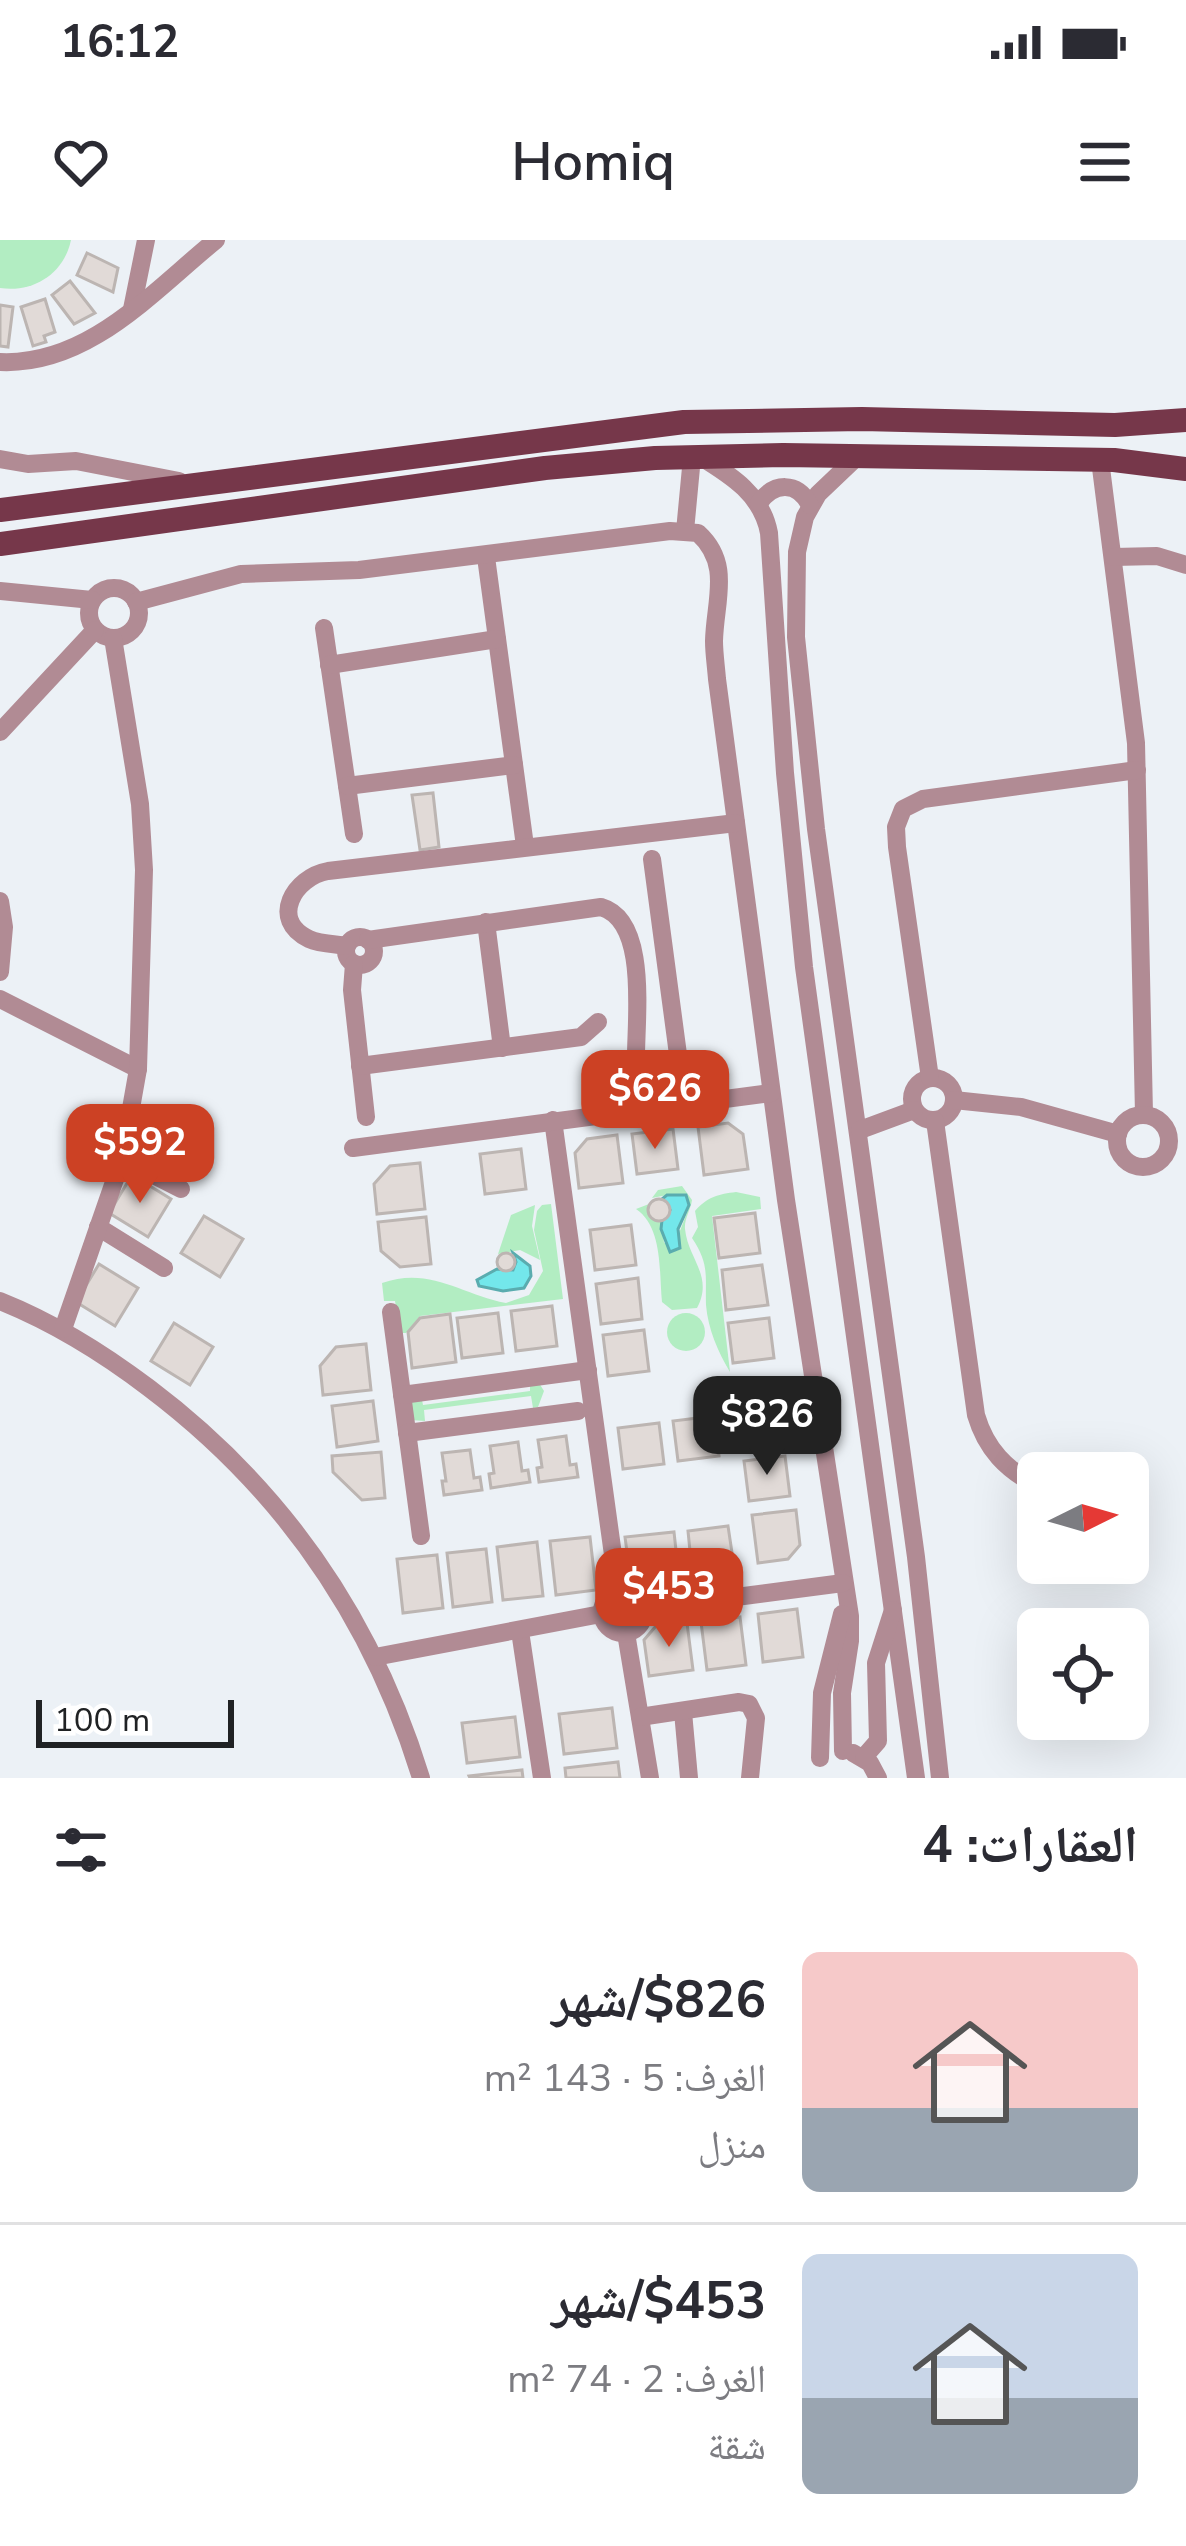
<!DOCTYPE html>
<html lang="ar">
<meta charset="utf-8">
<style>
:root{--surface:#fff;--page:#f2f2f3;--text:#2b2b33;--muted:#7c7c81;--line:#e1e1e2;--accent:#cc4124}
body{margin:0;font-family:"Nunito Sans","Noto Naskh Arabic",sans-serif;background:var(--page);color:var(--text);direction:rtl;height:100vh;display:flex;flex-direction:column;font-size:45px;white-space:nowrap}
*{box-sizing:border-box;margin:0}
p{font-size:39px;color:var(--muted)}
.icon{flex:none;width:66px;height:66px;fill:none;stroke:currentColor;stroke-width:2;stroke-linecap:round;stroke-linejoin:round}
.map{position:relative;height:1538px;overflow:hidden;direction:ltr}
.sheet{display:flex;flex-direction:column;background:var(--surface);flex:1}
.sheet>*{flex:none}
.needle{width:78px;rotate:85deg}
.fabs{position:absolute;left:1017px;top:1212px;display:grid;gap:24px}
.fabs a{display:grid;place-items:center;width:132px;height:132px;border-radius:18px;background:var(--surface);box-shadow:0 12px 48px #0002;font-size:60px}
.scale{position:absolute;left:36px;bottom:30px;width:198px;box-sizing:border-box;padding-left:12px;border:6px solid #202224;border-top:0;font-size:33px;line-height:42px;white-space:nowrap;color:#202224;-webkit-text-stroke:9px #fff;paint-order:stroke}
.price{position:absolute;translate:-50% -102px;padding:0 27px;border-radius:24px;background:var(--accent);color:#fff;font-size:39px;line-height:78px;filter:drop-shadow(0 3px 6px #0008)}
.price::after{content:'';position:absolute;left:50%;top:72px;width:36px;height:27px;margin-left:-18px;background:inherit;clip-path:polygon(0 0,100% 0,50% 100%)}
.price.current{background:#222;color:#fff}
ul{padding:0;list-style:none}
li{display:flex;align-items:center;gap:36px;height:300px;padding:0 48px}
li+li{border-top:3px solid var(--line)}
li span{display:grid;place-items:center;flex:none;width:336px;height:240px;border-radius:18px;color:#555}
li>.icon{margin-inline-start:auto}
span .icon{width:144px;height:144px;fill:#fffc;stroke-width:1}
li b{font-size:51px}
h2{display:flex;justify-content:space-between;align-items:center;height:144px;padding:0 48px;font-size:51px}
.status{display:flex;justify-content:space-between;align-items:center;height:84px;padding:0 60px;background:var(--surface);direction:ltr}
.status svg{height:33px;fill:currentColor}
header{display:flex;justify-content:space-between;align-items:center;height:156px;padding:0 48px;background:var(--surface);font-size:54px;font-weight:600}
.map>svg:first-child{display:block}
.green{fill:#b2edc2}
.water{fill:#73e7eb;stroke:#5aacaf;stroke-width:3}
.building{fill:#e1dad7;stroke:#bcb5b2;stroke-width:3}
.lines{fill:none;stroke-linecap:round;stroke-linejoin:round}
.minor{stroke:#b18b94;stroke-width:18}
.major{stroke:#76374a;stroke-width:24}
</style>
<div class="status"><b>16:12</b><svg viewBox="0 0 49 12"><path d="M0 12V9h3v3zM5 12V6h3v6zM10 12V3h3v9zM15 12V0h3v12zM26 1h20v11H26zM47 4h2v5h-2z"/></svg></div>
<header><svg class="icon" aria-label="menu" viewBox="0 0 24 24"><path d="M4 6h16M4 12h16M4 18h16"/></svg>Homiq<svg class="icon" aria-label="heart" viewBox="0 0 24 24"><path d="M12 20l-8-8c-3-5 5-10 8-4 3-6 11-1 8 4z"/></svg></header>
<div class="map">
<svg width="1186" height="1538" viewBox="0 0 1186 1538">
<rect width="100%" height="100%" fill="#ecf1f6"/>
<!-- green -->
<g class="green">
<path d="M0,0h71c-7,34 -38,53 -71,48z"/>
<path d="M682,946l10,14c-1,9 -8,19 -7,29 3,30 29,47 12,79l-25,2 -10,-8c-3,-30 1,-75 -26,-93l13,-5v11l13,5 2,23 14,-7 10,-26 -21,-15 -15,3 6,-8z"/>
<path d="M736,952l24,5 1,12 -49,7 18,156c-12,-20 -22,-43 -24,-67 -1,-29 4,-40 -14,-67l6,-11 -3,-16c12,-14 24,-17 41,-19z"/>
<path d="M551,964l12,95 -143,17 -14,17h-6l-5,-32h-11l-2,-18c47,-17 79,11 124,20l23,-8 14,-24 -9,-41 3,-19 5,-6z"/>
<path d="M535,965l-3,21 8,34 -20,-10 -22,4 13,-39z"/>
<circle cx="686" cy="1092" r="19"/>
<path d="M530,1139l9,4 5,8 -6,16 -5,1 -2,-12 -107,14 1,11 -15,-1 -5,-14 16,-11 2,10 107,-14z"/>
</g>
<!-- water -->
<g class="water">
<path d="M667,955h19l3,10 -11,24 2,19 -10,4 -9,-23 1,-9 8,-10 -8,-11z"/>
<path d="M513,1013l17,13 1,10 -7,12 -21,3 -24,-5 -2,-6 20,-11 16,1 3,-8z"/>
</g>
<!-- building -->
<g class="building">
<path d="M87,13l31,15 -5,24 -36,-17z"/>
<path d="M70,41l25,32 -21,11 -22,-29z"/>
<path d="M45,59l10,33 -11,4 2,6 -13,4 -12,-39z"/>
<path d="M0,65l13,2 -5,40 -8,-1z"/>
<path d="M433,553l6,54 -19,3 -8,-55z"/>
<path d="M728,883l15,11 5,35 -44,6 -6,-48z"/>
<path d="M673,889l5,40 -41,5 -5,-40z"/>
<path d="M617,895l6,48 -44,5 -4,-35 12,-14z"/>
<path d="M521,909l5,40 -41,5 -5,-40z"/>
<path d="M420,923l5,46 -48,5 -3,-30 16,-18z"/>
<path d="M132,935l39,24 -23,38 -39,-24z"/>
<circle cx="659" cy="970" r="11"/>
<path d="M755,973l5,40 -41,5 -5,-40z"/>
<path d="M204,976l39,23 -23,38 -39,-24z"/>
<path d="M426,977l5,47 -31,3 -19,-16 -3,-29z"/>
<path d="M631,985l5,40 -41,5 -5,-40z"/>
<circle cx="506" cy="1022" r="9"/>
<path d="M99,1024l39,24 -23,38 -39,-24z"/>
<path d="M762,1025l6,40 -42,5 -4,-40z"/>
<path d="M638,1038l4,41 -41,5 -5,-40z"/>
<path d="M552,1066l5,40 -41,5 -5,-40z"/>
<path d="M498,1073l5,40 -41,5 -5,-40z"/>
<path d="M450,1074l6,48 -44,6 -4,-36 12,-14z"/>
<path d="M769,1078l5,40 -41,5 -5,-40z"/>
<path d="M174,1083l39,24 -23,38 -39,-24z"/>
<path d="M644,1090l5,41 -41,5 -5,-41z"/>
<path d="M366,1104l5,46 -48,5 -3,-29 16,-19z"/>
<path d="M766,1150l15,11 4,35 -44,6 -6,-48z"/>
<path d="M373,1161l5,40 -41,6 -5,-41z"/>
<path d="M714,1176l5,40 -41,5 -5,-40z"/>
<path d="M659,1183l5,41 -41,5 -5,-41z"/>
<path d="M566,1196l4,29 6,-1 2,13 -39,5 -2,-14 5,-1 -4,-27z"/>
<path d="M518,1202l4,29 6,-1 2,12 -39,6 -2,-14 5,-1 -4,-27z"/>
<path d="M470,1210l4,28 6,-1 2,13 -38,5 -2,-14h4l-4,-28z"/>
<path d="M381,1212l4,46 -23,2 -29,-28 -1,-16z"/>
<path d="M785,1216l5,40 -41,5 -5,-40z"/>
<path d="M796,1270l4,35 -12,14 -30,4 -6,-48z"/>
<path d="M728,1286l6,40 -42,5 -4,-40z"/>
<path d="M674,1292l5,46 -24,2 -28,-28 -2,-15z"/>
<path d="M590,1297l6,53 -40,5 -6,-54z"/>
<path d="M537,1302l6,54 -40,4 -6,-53z"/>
<path d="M486,1309l6,53 -39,5 -6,-54z"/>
<path d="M437,1315l6,53 -40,5 -6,-54z"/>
<path d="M797,1369l6,48 -40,5 -5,-48z"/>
<path d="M740,1377l6,48 -39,5 -6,-48z"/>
<path d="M687,1383l6,47 -44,6 -5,-36 12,-14z"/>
<path d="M612,1468l5,40 -53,6 -5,-40z"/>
<path d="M515,1477l5,40 -53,6 -5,-40z"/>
<path d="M618,1522l2,16h-54l-1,-10z"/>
<path d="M522,1530l1,8h-53l-1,-2z"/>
</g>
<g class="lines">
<!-- minor -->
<g class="minor">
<path d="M132,69l14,-69"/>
<path d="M0,122c88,4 152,-70 216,-122"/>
<path d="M859,215l-41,39 -13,23 -8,35 -1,85 20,192 100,728 24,221"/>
<path d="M701,217c31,19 61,38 68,76l16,240 19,194 112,811"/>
<path d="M0,219l28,5 48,-3 103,20"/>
<path d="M1100,220l36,283 8,371"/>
<path d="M759,263c15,-21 38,-22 51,2"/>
<path d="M685,291l7,-74"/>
<path d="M486,317l39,289"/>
<path d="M1114,317l43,-1 29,9"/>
<circle cx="114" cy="373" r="25"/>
<path d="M0,351l92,9"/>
<path d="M136,362l105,-28 118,-4 311,-39 28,2c34,31 17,67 16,108 0,12 2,25 3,38l69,521 64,416v25l-8,52 1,58"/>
<path d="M324,388l30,206"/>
<path d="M329,425l168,-26"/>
<path d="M0,492l95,-102"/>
<path d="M347,546l167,-21"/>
<path d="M652,619l29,218"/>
<path d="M0,661l4,26 -4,45"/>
<path d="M486,682l16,126"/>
<circle cx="360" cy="711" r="14"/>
<path d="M368,700l233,-33c49,14 34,116 35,155 0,16 3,31 7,47"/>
<path d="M347,706c-12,-2 -27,-2 -38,-7 -40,-19 -15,-62 19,-68l408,-48"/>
<path d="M354,724l-2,26 14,127"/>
<path d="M0,759l138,70"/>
<path d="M360,826l221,-29 17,-15"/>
<circle cx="933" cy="859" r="21"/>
<path d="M930,838l-33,-231 -1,-20 7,-18 20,-10 214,-29"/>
<path d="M954,860l67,7 97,27"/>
<circle cx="1143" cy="901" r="26"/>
<path d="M553,880l65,471"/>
<path d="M935,881l41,294c10,34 30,55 62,71"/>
<path d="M860,890l54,-20"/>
<path d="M353,908l418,-55"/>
<path d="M122,919l59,30"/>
<path d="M98,987l66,41"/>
<path d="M0,1061c55,22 103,52 149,87 134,101 223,230 272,390"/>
<path d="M391,1072l30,224"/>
<path d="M63,1089l59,-170 16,-90 6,-199 -4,-66 -27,-166"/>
<path d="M402,1155l186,-25"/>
<path d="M407,1193l171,-22"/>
<circle cx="623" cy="1372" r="21"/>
<path d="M644,1369l199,-26"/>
<path d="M520,1391l22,147"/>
<path d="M626,1393l24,145"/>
<path d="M375,1417l226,-43"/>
<path d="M683,1472l6,66"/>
<path d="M640,1477l99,-15 10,2 7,14 -6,60"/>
<path d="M853,1513l17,10 8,15"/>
<path d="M864,1517l14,-16 -2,-78 17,-53"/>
<path d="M820,1518l2,-65 20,-79"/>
</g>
<!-- major -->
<g class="major">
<path d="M0,270l684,-88 178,-3 253,6 71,-5"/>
<path d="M0,304l545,-76 110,-10 128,-3 331,5 72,9"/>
</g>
</g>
</svg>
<div class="fabs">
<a><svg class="needle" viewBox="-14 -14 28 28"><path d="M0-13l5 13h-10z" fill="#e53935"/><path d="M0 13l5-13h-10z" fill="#7c7c81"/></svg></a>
<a><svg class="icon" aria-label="locate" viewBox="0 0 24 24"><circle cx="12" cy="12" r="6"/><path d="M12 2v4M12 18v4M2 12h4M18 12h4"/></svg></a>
</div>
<div class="scale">100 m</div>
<b class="price" style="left:655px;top:912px">$626</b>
<b class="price" style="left:140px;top:966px">$592</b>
<b class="price current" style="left:767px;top:1238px">$826</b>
<b class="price" style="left:669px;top:1410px">$453</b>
</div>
<section class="sheet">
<h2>العقارات: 4<svg class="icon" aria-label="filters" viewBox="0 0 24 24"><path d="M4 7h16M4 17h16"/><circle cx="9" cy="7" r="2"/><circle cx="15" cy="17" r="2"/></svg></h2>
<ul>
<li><span style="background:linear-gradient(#f6c9c9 65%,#9aa5b1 0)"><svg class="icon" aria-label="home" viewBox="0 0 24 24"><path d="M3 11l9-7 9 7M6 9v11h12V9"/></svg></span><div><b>$826/شهر</b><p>الغرف: 5 · 143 m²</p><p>منزل</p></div></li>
<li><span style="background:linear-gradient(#c9d6e8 60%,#9aa5b1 0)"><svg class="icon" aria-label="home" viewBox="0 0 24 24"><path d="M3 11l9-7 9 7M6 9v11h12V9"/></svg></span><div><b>$453/شهر</b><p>الغرف: 2 · 74 m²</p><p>شقة</p></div></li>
</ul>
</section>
